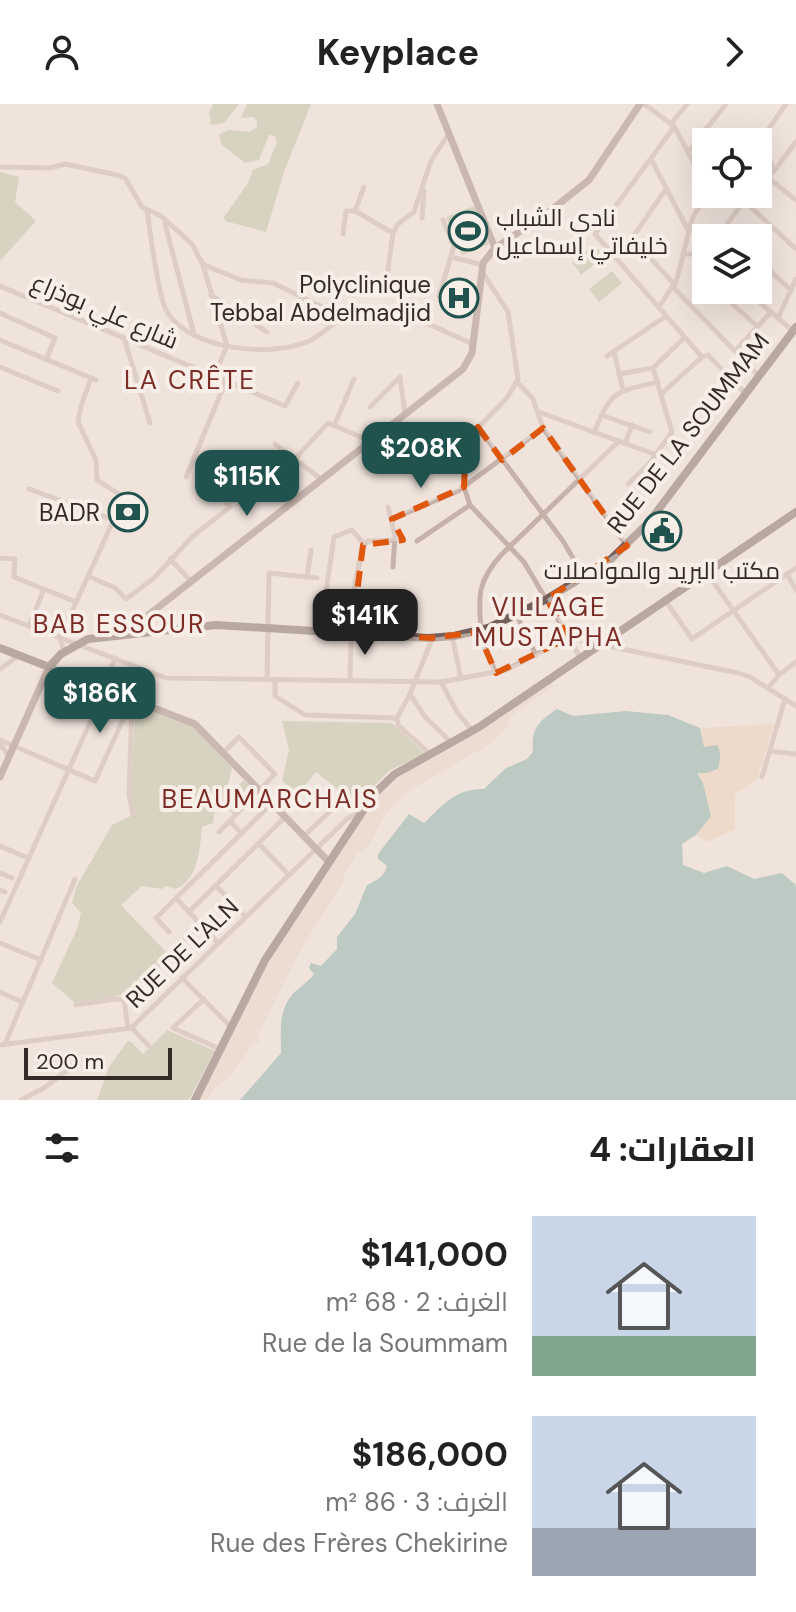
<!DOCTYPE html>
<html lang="ar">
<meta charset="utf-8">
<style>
:root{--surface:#fff;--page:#f2f2f2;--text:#222;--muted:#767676;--accent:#21534e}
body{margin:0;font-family:"DM Sans",Cairo,sans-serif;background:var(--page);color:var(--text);direction:rtl;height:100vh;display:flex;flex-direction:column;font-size:30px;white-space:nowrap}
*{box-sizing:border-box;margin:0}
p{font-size:26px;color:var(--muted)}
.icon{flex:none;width:44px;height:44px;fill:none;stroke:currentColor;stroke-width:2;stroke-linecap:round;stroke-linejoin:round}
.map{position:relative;height:996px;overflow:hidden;direction:ltr}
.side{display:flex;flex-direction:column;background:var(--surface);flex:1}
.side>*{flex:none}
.fabs{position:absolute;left:692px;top:24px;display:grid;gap:16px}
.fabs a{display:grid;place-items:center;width:80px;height:80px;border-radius:0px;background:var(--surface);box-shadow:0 8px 32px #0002;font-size:40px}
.scale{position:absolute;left:24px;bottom:20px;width:148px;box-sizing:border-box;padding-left:8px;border:4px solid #352a28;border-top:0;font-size:22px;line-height:28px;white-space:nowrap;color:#352a28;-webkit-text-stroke:6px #f8eee8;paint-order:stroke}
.price{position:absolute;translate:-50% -68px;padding:0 18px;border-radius:16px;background:var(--accent);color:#fff;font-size:26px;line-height:52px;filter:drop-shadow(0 2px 4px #0008)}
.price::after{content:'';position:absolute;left:50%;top:48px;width:24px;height:18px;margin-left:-12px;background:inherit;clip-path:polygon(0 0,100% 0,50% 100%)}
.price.current{background:#222;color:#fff}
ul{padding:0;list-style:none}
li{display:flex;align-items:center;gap:24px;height:200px;padding:0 40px}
li span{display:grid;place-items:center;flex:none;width:224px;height:160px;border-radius:0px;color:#555}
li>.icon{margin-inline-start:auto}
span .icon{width:96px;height:96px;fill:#fffc;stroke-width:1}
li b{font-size:34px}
h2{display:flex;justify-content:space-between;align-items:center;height:96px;padding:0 40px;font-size:34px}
header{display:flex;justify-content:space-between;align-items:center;height:104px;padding:0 40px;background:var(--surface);font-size:36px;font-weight:700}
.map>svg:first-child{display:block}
.green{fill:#b8be9d}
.sand{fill:#e9ceb5}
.plaza{fill:#e7d2c4}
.water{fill:#7daba5}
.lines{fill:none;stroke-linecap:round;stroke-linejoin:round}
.minor{stroke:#c7b2a9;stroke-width:5}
.secondary{stroke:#9a817b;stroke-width:7}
.primary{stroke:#755f5b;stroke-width:8}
.marked{fill:none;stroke:#df570d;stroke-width:6;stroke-dasharray:16 10;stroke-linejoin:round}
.labels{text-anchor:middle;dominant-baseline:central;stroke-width:8;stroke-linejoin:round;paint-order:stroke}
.poi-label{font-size:24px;fill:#352a28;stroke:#f8eee8;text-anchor:end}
.street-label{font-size:24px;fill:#352a28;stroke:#f8eee8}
.neighbourhood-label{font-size:26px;letter-spacing:2px;fill:#7d2d28;stroke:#f8eee8}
</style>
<header><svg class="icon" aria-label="forward" viewBox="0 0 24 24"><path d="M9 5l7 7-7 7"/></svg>Keyplace<svg class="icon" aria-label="person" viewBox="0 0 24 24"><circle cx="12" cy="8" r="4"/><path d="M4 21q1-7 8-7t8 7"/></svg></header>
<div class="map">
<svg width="796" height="996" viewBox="0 0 796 996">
<rect width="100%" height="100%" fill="#f0e3dc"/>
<!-- green -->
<g class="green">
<path d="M213,0h26l-15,19 -13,2 -2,-12z"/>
<path d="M247,0h64l-27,68 -18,60 -41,-11 -1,-4 24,-34 5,-13 15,-6 9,-22 -2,-6 -6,-1 -10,25 -14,3 -24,-19 -2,-10 10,-4 20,2 8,-5v-7l-4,-3 -12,1z"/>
<path d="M0,68l19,5 -4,25 21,19 -36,40z"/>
<path d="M474,102l15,38 -27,11 -16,-38z"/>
<path d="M595,141l9,12 -23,18 -9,-13z"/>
<path d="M612,167l10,12 -23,19 -10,-13z"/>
<path d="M140,602l52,20 40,41 -6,27 -11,14 -2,15 -11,4c-2,21 -4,55 -27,62l-9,-3 -4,3 -20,-3 -21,19 46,48 -45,42 -47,8 -23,-20 25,-54 4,-16 -9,-10 4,-16 36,-62 23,-11 -4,-20 4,-81z"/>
<path d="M282,617l110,2 33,31 -35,16 -34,34 -40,-32 -18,22 -16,-13 7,-31z"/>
<path d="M244,676l11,13 -22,21 -12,-12z"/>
<path d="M167,926l48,21 -26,49h-92l12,-33 18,-25 3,-1 13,13z"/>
</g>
<!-- sand -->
<path class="sand" d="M774,620l-17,56 -22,14v35l-28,13 -11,-7 15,-19 -8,-33 -6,-11 7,-25 -4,-19z"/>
<!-- plaza -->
<path class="plaza" d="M551,578l3,4 -43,30 -4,11 -14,15 -86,50 -22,23 -16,30 -5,5 -5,1 -15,24v5l-5,9 -38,60 -44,88 4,3 -2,3 -4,-2 -24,34 -18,15 -5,10h-9l63,-127 28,-48h3l81,-125 36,-31 64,-34 1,-3z"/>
<!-- water -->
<path class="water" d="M557,605l16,7 53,-5 42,4 32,13 4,19 13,-2c5,7 3,16 1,24l-11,4h-10l6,10 8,33 -15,19 -14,9 1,21 21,8 23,-7 27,13 28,-6 14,12v215h-556l41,-47c0,-20 -3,-40 10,-57 6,-8 17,-13 23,-22l-5,-6 2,-5 10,3 16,-17v-12l18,-23 12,-29c10,-5 17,-8 20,-19l-9,-7v-5l31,-40 15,9c19,-18 32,-35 60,-34l22,-21 21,-9 6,-7c-2,-24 5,-30 24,-43z"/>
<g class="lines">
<!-- minor -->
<g class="minor">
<path d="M644,0l30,22 32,60"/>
<path d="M671,20l16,-20"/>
<path d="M674,23l-79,107 107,123 6,-2 37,38"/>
<path d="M706,24l16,11 34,-2 5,3 13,31"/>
<path d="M761,36l25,-36"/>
<path d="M688,48l38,-48"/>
<path d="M651,55l38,73"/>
<path d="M0,63l50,1 15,-4 52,11 8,3 17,29 19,9 31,28 11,21 24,81 -13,30"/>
<path d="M758,69l9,4 29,23"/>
<path d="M758,81l16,-14 22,-29"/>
<path d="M666,85l-34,49 43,47"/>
<path d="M743,96l53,49"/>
<path d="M147,106c3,20 11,88 20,102 24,38 103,46 142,29 11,-5 20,-14 30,-21 13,-8 33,-9 48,-8 26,1 61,22 86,32"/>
<path d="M355,107l38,22"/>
<path d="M422,114l2,-27"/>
<path d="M165,120l29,110"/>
<path d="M724,124l11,10"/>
<path d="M343,130l3,-23h9l9,-24"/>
<path d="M717,134l32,-44"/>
<path d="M683,150h23"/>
<path d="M451,153l32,8"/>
<path d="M758,156l33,30"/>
<path d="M204,161l37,15 32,3 70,34"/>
<path d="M695,166l11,10"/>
<path d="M483,169l25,39 10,67 -11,19 -39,40 -3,19 -1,30 6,18 54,57 56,95"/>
<path d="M387,173l6,-44 5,-9 16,-12 17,-51 18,-28"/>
<path d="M0,182l285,120 13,-23"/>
<path d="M673,183l86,89"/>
<path d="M717,186l40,36"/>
<path d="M745,186l48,41"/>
<path d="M211,191l56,37"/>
<path d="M439,192l15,-50 -11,-26"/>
<path d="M659,203l18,-28 15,-60 15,-25"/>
<path d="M0,209l55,25 -9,22"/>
<path d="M778,214l18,-39"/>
<path d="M124,234l26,85"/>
<path d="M0,236l96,40"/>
<path d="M735,247l35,-38"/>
<path d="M614,248l9,38"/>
<path d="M607,252l59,-40"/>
<path d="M0,263l58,24"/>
<path d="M619,270l34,-6 31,-30"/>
<path d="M517,278l16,17 10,29 83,117"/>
<path d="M661,290l41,-37"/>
<path d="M370,303l30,-30 5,37"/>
<path d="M539,308l115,42"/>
<path d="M601,311l49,17"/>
<path d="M334,322l20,-47"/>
<path d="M478,323l85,114 21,36"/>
<path d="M594,329c17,-43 21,-41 64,-51"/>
<path d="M625,339l7,-18"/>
<path d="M275,340l46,35"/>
<path d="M186,373l40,-96"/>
<path d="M628,380l21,-20 23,-32 -19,-64"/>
<path d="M29,385l85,31"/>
<path d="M388,403l7,29 -2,31"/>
<path d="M392,415l66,-28 85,-63"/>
<path d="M417,437l53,-36"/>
<path d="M0,454l15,1 -1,18 62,25"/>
<path d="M170,455l21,22"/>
<path d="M707,469l72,102"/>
<path d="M787,470l9,16"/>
<path d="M88,472l27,12 11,11 28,-21 39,-42 37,-29 -3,-3 35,-28 9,9 57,-62 42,18"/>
<path d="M307,473l4,-27"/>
<path d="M665,496l27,39 104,-71"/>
<path d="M354,497l-29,-2 9,-62 18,-7 12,14"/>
<path d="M516,510l20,41"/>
<path d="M0,511l166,63 275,4 65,-12 62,-32"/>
<path d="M29,522l15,-37"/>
<path d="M481,525c-3,-34 -3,-48 20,-74l118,-114"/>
<path d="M477,527l19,42"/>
<path d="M352,529l3,-51 8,-37 5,-4 27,-1"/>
<path d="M452,532l9,43"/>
<path d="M569,534l169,35 12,4 46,29"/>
<path d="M64,548l-4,-14 64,-141 -27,-17 -1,-20 -18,-38 3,-16 10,-28"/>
<path d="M0,565l18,-13"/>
<path d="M267,575l2,-106 48,5"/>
<path d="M275,576v16l30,19 92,3"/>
<path d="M350,576l1,-46"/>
<path d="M441,578l16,30 15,18"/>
<path d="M768,584l11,-13 17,-13"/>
<path d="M410,590l15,23 26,25"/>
<path d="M121,591l12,-29"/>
<path d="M132,601l-3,89 4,21"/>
<path d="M397,614l13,-24 22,-55"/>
<path d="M397,614l1,7 32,29"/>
<path d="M0,636l95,41 37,-81"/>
<path d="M0,640l9,12"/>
<path d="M770,647l26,3"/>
<path d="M762,673l23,-78"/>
<path d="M230,717l11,12"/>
<path d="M219,728l56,-58 -36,-37 -16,16"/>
<path d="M304,732l40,-38 14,14"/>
<path d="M259,740l30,31"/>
<path d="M0,742l28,12"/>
<path d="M0,769l12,5"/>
<path d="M216,782l30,31"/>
<path d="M0,786l5,2"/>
<path d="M176,794l42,45"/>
<path d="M189,808l96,-95"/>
<path d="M0,818l101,-224 14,-40"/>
<path d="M169,828l-13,-14 116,-115"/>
<path d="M0,839l41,17"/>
<path d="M182,874l49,49"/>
<path d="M0,888l22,10"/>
<path d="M204,895l-31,29 47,21"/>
<path d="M76,901l39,-6 9,1"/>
<path d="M131,923l18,19"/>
<path d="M128,924l-4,-29 77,-75"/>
<path d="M5,940l70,-165"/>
<path d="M0,941l131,-17 216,-209 16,-9"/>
<path d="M21,996l23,-12 30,-23"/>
</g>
<!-- secondary -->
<g class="secondary">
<path d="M437,0l58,144"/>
<path d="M124,530l339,-265 9,-16 11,-90 12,-15 50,-33 44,-35 51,-76"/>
<path d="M0,673l49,-110 146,57 134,138"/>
</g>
<!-- primary -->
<g class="primary">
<path d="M0,544l49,19 12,-13 27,-15 128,-14 212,13 26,-2 34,-8 59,-29 63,-39 39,-38 147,-195"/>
<path d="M195,996l70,-140 109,-166 21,-20 84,-47 317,-215"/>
</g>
</g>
<!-- marked area -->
<path d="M0 0H796V996H0ZM478,323l24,33 41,-32 84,118 -80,53 21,39 -72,35 -18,-41 -46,6 -80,-5 11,-88 40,-5 -11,-21 72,-32 2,-44z" fill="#f0e3dc" fill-opacity=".55" fill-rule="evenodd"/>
<path class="marked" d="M478,323l24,33 41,-32 84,118 -80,53 21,39 -72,35 -18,-41 -46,6 -80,-5 11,-88 40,-5 -11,-21 72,-32 2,-44z"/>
<!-- icons -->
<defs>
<symbol id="stadium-ring" viewBox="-11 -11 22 22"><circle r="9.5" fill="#f8eee8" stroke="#21534e" stroke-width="1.5"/><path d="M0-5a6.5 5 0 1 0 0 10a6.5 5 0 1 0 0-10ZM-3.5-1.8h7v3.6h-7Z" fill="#21534e"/></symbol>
<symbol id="hospital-ring" viewBox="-11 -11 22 22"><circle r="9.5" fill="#f8eee8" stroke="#21534e" stroke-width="1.5"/><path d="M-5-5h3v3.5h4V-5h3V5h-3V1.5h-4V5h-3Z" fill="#21534e"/></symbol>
<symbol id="bank-ring" viewBox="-11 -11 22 22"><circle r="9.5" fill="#f8eee8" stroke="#21534e" stroke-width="1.5"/><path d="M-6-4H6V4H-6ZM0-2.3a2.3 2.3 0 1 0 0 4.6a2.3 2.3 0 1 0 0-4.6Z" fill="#21534e"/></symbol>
<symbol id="civic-ring" viewBox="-11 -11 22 22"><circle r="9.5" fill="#f8eee8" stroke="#21534e" stroke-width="1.5"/><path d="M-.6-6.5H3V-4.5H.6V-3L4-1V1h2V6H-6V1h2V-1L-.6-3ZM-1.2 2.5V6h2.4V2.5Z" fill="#21534e"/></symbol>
</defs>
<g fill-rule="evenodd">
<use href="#stadium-ring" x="446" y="105" width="44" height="44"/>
<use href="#hospital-ring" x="437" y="172" width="44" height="44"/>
<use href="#bank-ring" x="106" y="386" width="44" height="44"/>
<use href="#civic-ring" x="640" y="405" width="44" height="44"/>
</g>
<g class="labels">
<!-- poi labels -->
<g class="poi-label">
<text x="496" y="113" text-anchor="start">نادي الشباب<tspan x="496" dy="28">خليفاتي إسماعيل</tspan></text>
<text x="431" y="180">Polyclinique<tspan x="431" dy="28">Tebbal Abdelmadjid</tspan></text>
<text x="100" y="408">BADR</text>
<text x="662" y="466" text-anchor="middle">مكتب البريد والمواصلات</text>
</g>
<!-- street labels -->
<g class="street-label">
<text transform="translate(105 207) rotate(23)">شارع علي بوذراع</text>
<text transform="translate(688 329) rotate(-52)">RUE DE LA SOUMMAM</text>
<text transform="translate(182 849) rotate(-44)">RUE DE L'ALN</text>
</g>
<!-- neighbourhood labels -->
<g class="neighbourhood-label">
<text x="190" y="276">LA CRÊTE</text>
<text x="549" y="503">VILLAGE<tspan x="549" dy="30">MUSTAPHA</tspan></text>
<text x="119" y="520">BAB ESSOUR</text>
<text x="270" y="695">BEAUMARCHAIS</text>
</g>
</g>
</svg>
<div class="fabs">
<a><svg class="icon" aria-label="locate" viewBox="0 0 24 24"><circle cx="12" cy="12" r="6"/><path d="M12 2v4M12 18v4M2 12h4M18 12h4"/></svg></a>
<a><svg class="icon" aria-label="layers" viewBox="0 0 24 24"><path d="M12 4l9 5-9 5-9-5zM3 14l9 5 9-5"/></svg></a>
</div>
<div class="scale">200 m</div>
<b class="price" style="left:421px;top:386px">$208K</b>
<b class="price" style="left:247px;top:414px">$115K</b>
<b class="price current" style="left:365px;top:553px">$141K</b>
<b class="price" style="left:100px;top:631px">$186K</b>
</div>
<section class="side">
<h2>العقارات: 4<svg class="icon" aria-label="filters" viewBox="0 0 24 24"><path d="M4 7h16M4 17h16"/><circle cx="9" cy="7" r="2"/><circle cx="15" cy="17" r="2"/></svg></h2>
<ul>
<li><span style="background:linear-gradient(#c9d6e8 75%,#7fa58c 0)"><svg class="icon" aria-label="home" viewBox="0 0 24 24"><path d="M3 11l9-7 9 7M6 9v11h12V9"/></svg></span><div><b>$141,000</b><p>الغرف: 2 · 68 m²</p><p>Rue de la Soummam</p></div></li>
<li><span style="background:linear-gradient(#c9d6e8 70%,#9aa5b1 0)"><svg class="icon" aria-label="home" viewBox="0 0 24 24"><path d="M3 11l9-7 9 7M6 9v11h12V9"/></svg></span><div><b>$186,000</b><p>الغرف: 3 · 86 m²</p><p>Rue des Frères Chekirine</p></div></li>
</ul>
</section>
